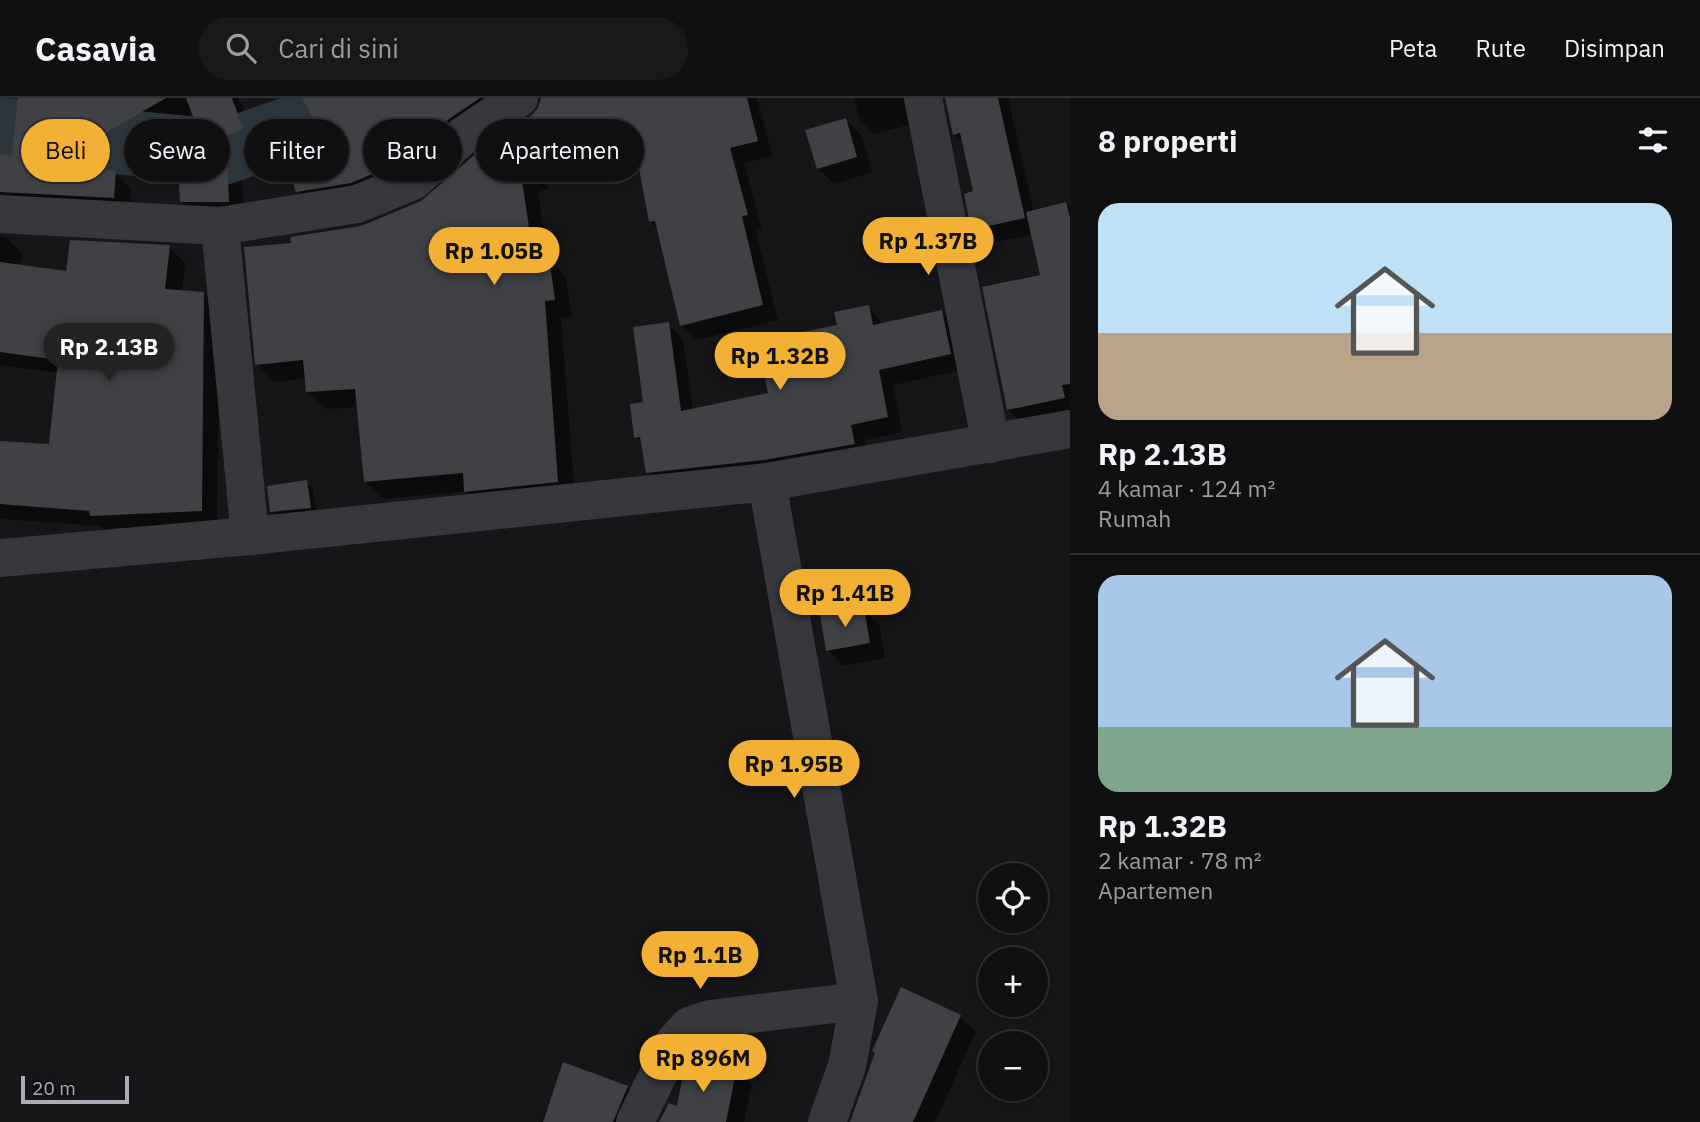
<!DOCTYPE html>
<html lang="id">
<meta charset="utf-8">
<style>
:root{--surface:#101012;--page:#19191b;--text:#f1f3f6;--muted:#9c9d9f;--line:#303032;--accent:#f2b134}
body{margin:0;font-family:"IBM Plex Sans",sans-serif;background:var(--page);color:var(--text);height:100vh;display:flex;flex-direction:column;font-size:26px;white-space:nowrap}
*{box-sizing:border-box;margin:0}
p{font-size:23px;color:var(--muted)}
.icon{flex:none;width:38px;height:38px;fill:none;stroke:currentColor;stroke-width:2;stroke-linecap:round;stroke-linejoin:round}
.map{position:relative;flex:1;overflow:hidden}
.details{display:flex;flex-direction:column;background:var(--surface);width:630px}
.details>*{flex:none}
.guide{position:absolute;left:21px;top:21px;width:665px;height:63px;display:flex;gap:14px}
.controls{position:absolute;left:978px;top:765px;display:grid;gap:14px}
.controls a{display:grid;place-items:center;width:70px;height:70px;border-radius:50%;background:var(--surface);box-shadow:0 2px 5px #0004,0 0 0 2px var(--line);font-size:35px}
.scale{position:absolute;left:21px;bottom:18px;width:108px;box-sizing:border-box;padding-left:7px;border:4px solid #a8adb8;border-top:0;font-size:19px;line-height:24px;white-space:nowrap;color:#a8adb8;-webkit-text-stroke:5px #111113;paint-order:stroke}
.price{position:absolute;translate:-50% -60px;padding:0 16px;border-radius:24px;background:var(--accent);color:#111;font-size:23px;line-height:46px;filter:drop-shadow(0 2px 4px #0008)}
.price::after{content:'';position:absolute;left:50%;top:42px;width:21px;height:16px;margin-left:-10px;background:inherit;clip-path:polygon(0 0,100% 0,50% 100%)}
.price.current{background:#222;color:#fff}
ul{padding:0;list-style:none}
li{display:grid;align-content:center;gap:14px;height:371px;padding:0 28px}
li+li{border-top:2px solid var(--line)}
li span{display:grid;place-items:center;height:217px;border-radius:21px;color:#555}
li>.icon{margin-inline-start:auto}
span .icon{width:126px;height:126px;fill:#fffc;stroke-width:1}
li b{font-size:30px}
h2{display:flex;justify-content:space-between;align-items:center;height:84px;padding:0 28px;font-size:30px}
.tag{padding:0 24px;border-radius:32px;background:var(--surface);box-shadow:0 2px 5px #0004,0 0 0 2px var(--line);font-size:24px;line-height:63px}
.tag.current{background:var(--accent);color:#111}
header{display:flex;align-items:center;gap:42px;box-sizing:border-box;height:98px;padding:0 35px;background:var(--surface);border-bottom:2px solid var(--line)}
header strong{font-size:33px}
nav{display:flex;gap:38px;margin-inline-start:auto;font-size:24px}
.search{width:490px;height:63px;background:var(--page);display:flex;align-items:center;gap:18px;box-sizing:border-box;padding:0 24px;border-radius:38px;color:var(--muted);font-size:26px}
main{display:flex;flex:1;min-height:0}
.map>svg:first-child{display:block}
.shadow{fill:#0007}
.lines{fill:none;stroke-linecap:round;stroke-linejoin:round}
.river{stroke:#2c353c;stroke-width:65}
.building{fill:#404145}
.minor{stroke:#37383d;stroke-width:38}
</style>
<header>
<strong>Casavia</strong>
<div class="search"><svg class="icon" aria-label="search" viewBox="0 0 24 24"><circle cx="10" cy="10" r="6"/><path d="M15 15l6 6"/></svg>Cari di sini</div>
<nav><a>Peta</a><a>Rute</a><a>Disimpan</a></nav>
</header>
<main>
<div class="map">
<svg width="1070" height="1024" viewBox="0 0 1070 1024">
<rect width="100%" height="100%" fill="#161618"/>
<!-- shadow -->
<g class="shadow">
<path d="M20,0h217l5,6 16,41 -17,7 3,65h-47l-15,-16 32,-33 -21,-56 -108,58 30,3 16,16 -2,25 -129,2v-60l14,1z"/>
<path d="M304,0h196l-83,80 -104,29 -16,-16 32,-48z"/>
<path d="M548,0h209l15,58 -28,7 18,67 -6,1 22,89 -81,20 -15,-15 -23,-95 -9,-9 -9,-52 -53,10 -15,-15z"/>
<path d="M854,0h69l-6,25 -43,11 -15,-16z"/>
<path d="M947,0h61l26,114 32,-8 4,4v208l-46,9 -16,-16 34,-133 -10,-42 -44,10 -15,-15 2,-36 -11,-50 -9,-9z"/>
<path d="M846,22l16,16 10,36 -38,12 -16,-16z"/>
<path d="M528,51l21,40 -11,3 10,67 18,18 6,40 -11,1 14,181 -91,9 -18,-17 -82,8 -18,-17 -7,-75 -34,2 -17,-17 -2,-14 -31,4 -18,-18 36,-120 68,-17 61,-24z"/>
<path d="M0,139l7,1 16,16 -4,12 49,7 101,-26 16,16 -3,29 22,2 16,16 -3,216 -110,6 -6,-6 -101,-7v-76l51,3 8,-73 -59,-8z"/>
<path d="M868,209l16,18 58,-13 15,15 8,42 -72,16 9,47 -37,8 4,19 -206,28 -16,-15 -4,-28 -7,-7 32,-113 15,15 10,71 77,-16 69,-68z"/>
<path d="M306,384l7,7 4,26 -38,4 -8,-8z"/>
<path d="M863,511l16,15 6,34 -42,8 -15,-16z"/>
<path d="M902,891l58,28 16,15 -41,90h-83z"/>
<path d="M564,966l63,24 16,15 -8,19h-93z"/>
<path d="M736,971l16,15 -8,38h-83z"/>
</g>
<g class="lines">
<!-- river -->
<path class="river" d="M0,32l224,22 157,-54"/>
</g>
<!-- building -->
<g class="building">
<path d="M18,0h148l-116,67 66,6 -2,27 -114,-6v-38l12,2z"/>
<path d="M186,0h46l11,31 -17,7 3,66h-49l-2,-34 34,-2z"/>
<path d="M302,0h178l-31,21 -48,43 -50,21 -55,9 -12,-36 42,-14z"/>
<path d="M541,0h206l11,43 -28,7 18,67 -6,1 21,89 -83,21 -25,-105 -6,1 -13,-70 -115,22 13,86 15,-2 6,42 -10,1 13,181 -94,10 -1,-19 -99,9 -9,-93 -49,3 -3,-32 -48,5 -11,-118 47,-4 -1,-6 71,-11 60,-25 57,-49 53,-36 7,-8z"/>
<path d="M945,0h53l27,120 -54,12 -7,-36 9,-3 -13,-58 -7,2z"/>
<path d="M846,20l11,39 -40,12 -12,-39z"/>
<path d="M1066,104l4,16v166l-8,1 3,13 -58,12 -25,-123 58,-12 -14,-63z"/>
<path d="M70,142l100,5 -5,44 39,3 -2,219 -112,5 -1,-5 -89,-7v-63l49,3 9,-84 -58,-8v-90l66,9z"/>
<path d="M869,207l4,20 69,-15 9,44 -72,16 9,47 -37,8 4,19 -91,16 -118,13 -6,-36 -6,1 -4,-34 13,-2 -10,-75 36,-5 12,89 87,-18 -11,-52 80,-16 -3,-13z"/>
<path d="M307,382l4,28 -41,4 -3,-26z"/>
<path d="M864,509l6,36 -44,8 -6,-36z"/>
<path d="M901,889l60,28 -48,107h-63l25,-69 -3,-2z"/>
<path d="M690,960l47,9 -11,55h-67l10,-19 8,3 6,-32z"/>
<path d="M563,964l65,24 -15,36h-70z"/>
</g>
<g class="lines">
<!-- minor -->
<g class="minor">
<path d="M923,0l68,346"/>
<path d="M0,116l220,12 137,-22 56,-23 51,-46 55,-37"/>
<path d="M220,128l30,310"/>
<path d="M767,384l92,519 -12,65 -20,56"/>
<path d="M0,460l250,-22 517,-54 303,-53"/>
<path d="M635,1024l38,-78 16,-18 21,-7 149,-18"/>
</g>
</g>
</svg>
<div class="controls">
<a><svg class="icon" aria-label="locate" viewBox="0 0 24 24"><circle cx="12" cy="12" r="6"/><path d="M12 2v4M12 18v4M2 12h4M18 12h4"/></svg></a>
<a>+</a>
<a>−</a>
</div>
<div class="scale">20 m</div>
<b class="price" style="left:928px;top:179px">Rp 1.37B</b>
<b class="price" style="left:494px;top:189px">Rp 1.05B</b>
<b class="price current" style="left:109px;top:285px">Rp 2.13B</b>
<b class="price" style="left:780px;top:294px">Rp 1.32B</b>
<b class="price" style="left:845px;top:531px">Rp 1.41B</b>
<b class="price" style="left:794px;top:702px">Rp 1.95B</b>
<b class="price" style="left:700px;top:893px">Rp 1.1B</b>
<b class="price" style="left:703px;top:996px">Rp 896M</b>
<div class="guide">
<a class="tag current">Beli</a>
<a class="tag">Sewa</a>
<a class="tag">Filter</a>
<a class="tag">Baru</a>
<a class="tag">Apartemen</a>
</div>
</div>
<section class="details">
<h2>8 properti<svg class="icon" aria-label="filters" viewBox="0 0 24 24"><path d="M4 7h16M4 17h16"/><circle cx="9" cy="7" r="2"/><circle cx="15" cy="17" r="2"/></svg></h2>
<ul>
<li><span style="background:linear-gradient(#bfe0f5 60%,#b9a48a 0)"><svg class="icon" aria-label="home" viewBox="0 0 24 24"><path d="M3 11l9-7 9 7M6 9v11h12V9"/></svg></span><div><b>Rp 2.13B</b><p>4 kamar · 124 m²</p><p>Rumah</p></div></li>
<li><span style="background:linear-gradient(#a9c7e8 70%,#7fa58c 0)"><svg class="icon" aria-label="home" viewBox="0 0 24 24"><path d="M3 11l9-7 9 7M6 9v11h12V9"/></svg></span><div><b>Rp 1.32B</b><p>2 kamar · 78 m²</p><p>Apartemen</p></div></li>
</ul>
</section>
</main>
